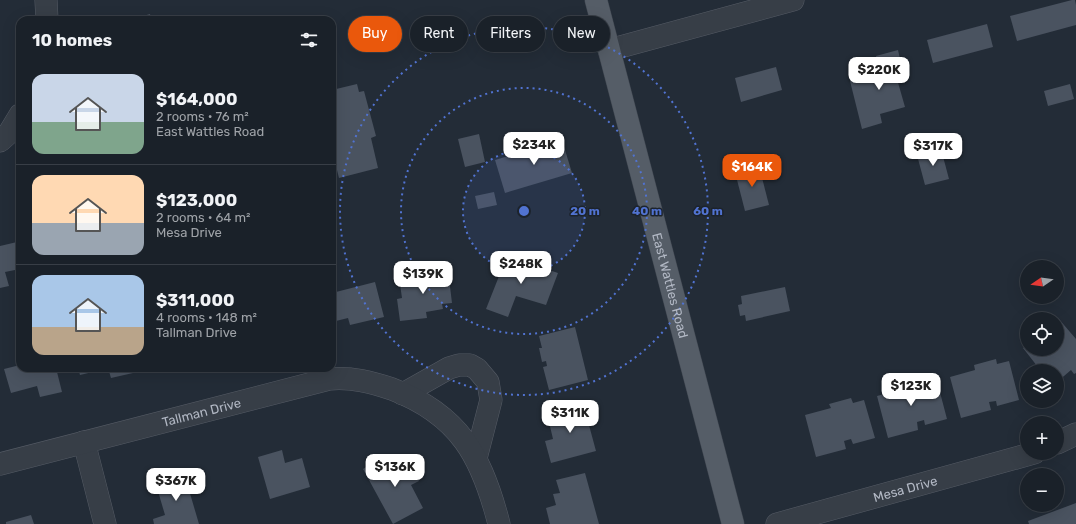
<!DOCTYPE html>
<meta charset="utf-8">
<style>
:root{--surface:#1a2129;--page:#232931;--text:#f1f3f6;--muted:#9fa3a8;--line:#383e46;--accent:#ea580c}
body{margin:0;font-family:Rubik,sans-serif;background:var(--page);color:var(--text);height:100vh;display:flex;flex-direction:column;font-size:15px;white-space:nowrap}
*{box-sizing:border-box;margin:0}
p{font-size:13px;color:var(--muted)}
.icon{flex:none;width:22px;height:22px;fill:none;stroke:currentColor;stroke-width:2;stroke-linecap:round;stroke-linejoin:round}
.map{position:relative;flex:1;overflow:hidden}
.side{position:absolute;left:16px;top:16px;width:320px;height:356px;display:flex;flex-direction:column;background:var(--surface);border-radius:12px;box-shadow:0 4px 16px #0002,0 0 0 1px var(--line)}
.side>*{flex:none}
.hud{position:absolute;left:348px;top:16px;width:380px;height:36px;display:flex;gap:8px}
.needle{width:26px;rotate:257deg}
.controls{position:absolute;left:1020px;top:260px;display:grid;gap:8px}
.controls a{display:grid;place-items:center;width:44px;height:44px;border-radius:50%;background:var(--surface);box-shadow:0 4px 16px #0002,0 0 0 1px var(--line);font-size:20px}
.price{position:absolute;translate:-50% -34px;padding:0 9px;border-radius:8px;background:#fff;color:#222;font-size:13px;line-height:26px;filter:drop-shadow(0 1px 2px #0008)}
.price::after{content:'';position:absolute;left:50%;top:24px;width:12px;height:9px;margin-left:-6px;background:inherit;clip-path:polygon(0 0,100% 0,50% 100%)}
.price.active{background:var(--accent);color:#fff}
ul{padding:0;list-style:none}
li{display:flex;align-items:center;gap:12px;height:100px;padding:0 16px}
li+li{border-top:1px solid var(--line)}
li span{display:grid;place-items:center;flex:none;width:112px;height:80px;border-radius:12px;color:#555}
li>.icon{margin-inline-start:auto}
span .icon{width:48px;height:48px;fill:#fffc;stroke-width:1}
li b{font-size:17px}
h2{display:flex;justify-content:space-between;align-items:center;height:48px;padding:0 16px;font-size:17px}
.pill{padding:0 14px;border-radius:18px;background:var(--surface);box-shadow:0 4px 16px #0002,0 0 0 1px var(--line);font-size:14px;line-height:36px}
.pill.active{background:var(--accent);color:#fff}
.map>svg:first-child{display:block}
.building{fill:#4a5360}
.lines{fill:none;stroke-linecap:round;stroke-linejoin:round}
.minor-casing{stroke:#555b65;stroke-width:23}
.major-casing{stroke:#404751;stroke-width:23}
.minor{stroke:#373e47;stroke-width:22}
.major{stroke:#555d67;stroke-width:22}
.ring{fill:none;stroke:#5173d1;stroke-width:2;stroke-dasharray:2 4}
.labels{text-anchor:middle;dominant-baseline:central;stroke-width:3;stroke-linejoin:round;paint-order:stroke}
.street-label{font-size:13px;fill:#b2b8c4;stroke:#1c232c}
.centre{fill:#5173d1;stroke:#1c232c;stroke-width:2}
.ring-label{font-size:12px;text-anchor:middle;font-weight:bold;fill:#5173d1;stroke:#1c232c;stroke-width:3;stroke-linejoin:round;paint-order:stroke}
</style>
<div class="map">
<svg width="1076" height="524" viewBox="0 0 1076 524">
<rect width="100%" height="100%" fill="#232c37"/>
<!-- building -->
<g class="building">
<path d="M1072,0h3l1,5v20l-59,16 -7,-25z"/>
<path d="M150,14l1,6h-21z"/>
<path d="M987,24l6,23 -60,16 -6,-23z"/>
<path d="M898,50l6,26 -7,3 8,28 -25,7 2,9 -20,6 -12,-48 20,-5v3l11,-3 -5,-20z"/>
<path d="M776,67l6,23 -41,12 -6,-24z"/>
<path d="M357,84l2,8 5,-1 12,45 -5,2 7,30 -39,10 -7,-28v-60z"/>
<path d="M1070,84l4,15 -26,7 -4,-15z"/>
<path d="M479,134l6,28 -20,5 -7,-28z"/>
<path d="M562,140l10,33 -67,20 -10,-33z"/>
<path d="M941,149l8,30 -24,6 -8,-30z"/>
<path d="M759,166l10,39 -24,6 -10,-39z"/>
<path d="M494,192l3,13 -19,4 -3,-13z"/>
<path d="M17,242l3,11v16l-15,3 4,14 -9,2v-42z"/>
<path d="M507,256l51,17 -12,32 -30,-9 -8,21 -22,-8z"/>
<path d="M448,270l4,33 -10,1 1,5 -17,3 1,6 -27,3 -3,-22 5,-1 -3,-21z"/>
<path d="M375,282l9,35 -34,8 -2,-7 -16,4v-29z"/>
<path d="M785,287l5,24 -44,10 -1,-6 -5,1 -2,-11 4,-1 -1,-8z"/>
<path d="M1058,318l18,21v34l-2,1 -3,-4 -14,12v-11h-16l-18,-23 4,-3v4h30z"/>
<path d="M575,327l13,53 -39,10 -6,-23 4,-1 -1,-5 -4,1 -3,-14h3l-3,-12z"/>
<path d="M996,359l1,5 12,-3 10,39 -22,6 -1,-5 -7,1 2,8 -30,8 -11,-41 25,-7 -1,-5z"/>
<path d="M20,365v3h36l6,24 -22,5 -3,-11 -26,7 -7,-24z"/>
<path d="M78,368h27v1l-25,6z"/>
<path d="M108,368h24l1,5 -22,5z"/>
<path d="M923,379l2,5 12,-3 10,38 -22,6 -1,-5 -7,2 1,8 -30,8 -11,-42 26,-7 -2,-4z"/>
<path d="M851,398l2,5 11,-3 11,38 -22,6 -2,-5 -7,2 2,8 -30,8 -11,-42 26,-7 -2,-4z"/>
<path d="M583,403l13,48 -45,12 -6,-22 8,-2 -4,-17 4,-1 -3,-10z"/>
<path d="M282,450l3,13 17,-5 8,29 -40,12 -12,-42z"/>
<path d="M382,457l7,10 17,-9 13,23 -8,4 12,23 -30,16 -30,-55z"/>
<path d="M184,473l15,51h-45l-1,-5 12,-4 -10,-34z"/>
<path d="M585,473l14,51h-49l-4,-16 10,-3 -3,-11 7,-1 -4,-13z"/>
<path d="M1076,503v21h-47l-1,-3z"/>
<path d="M31,515l3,9h-28v-2z"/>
</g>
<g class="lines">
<defs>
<g id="minor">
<path d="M46,0l1,20"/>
<path d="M609,50l184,-50"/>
<path d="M0,141l9,-8 11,-18"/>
<path d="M403,394l46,-26 10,-3h11l7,4 11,13 3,18 -15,58"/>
<path d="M84,442l21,82"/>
<path d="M1057,443l19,-9"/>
<path id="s1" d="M0,464l329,-85c23,-2 42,3 63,10 68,26 90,68 107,135"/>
<path id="s2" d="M777,524l257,-71"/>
</g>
<g id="major">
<path id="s3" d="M596,0l137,524"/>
</g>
</defs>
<!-- minor casing -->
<use href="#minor" class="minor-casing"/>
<!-- major casing -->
<use href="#major" class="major-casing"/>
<!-- minor -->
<use href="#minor" class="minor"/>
<!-- major -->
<use href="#major" class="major"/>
</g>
<!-- distance rings -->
<circle cx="524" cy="211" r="61" fill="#5173d1" fill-opacity=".12"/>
<g class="ring">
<circle cx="524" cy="211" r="61"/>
<circle cx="524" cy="211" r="123"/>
<circle cx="524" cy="211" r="184"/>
</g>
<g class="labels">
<!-- street labels -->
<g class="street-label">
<text stroke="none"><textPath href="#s3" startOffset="295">East Wattles Road</textPath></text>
<text stroke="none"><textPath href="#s1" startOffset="208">Tallman Drive</textPath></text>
<text stroke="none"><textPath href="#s2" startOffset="133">Mesa Drive</textPath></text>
</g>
</g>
<circle cx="524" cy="211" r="6" class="centre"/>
<g class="ring-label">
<text x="585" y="215">20 m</text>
<text x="647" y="215">40 m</text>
<text x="708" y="215">60 m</text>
</g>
</svg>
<div class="controls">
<a><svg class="needle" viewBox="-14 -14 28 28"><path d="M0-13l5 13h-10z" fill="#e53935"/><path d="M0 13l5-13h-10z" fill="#9fa3a8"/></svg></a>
<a><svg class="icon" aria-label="locate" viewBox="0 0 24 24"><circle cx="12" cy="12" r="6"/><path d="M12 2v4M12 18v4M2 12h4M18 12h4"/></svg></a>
<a><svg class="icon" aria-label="layers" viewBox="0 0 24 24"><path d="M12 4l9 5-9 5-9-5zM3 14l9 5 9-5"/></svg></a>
<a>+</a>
<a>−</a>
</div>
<b class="price" style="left:879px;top:91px">$220K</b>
<b class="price" style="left:534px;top:166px">$234K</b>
<b class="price" style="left:933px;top:167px">$317K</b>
<b class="price active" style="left:752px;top:188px">$164K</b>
<b class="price" style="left:521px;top:285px">$248K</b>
<b class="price" style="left:423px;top:295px">$139K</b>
<b class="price" style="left:911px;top:407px">$123K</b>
<b class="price" style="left:570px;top:434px">$311K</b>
<b class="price" style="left:395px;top:488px">$136K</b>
<b class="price" style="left:176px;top:502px">$367K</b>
<div class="hud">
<a class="pill active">Buy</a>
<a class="pill">Rent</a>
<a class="pill">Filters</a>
<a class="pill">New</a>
</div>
<section class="side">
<h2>10 homes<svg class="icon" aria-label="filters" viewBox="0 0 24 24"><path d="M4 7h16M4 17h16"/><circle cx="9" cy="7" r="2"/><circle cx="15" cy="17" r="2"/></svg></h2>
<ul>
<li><span style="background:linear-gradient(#c9d6e8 60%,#7fa58c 0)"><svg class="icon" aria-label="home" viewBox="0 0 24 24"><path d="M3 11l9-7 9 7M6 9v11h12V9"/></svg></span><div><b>$164,000</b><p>2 rooms · 76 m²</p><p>East Wattles Road</p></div></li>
<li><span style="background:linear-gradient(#ffd9b3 60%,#9aa5b1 0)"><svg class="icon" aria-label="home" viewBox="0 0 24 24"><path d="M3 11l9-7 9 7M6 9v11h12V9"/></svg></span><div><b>$123,000</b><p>2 rooms · 64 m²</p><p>Mesa Drive</p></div></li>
<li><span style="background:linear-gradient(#a9c7e8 65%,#b9a48a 0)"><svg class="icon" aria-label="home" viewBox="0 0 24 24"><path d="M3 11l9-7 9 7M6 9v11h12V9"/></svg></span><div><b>$311,000</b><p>4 rooms · 148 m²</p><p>Tallman Drive</p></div></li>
</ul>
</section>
</div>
